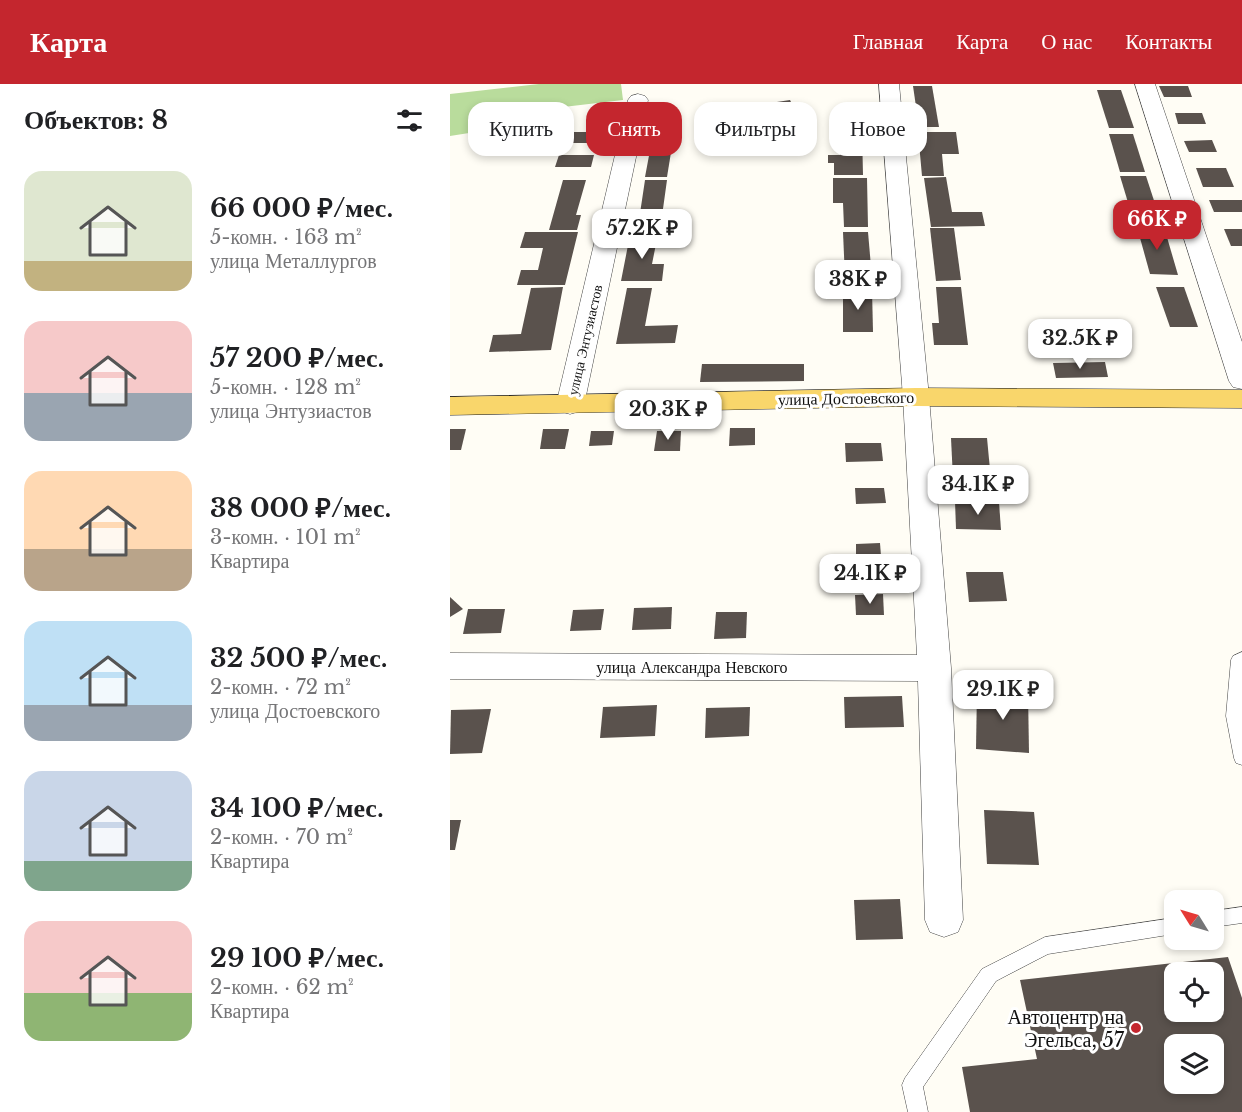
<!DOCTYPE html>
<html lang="ru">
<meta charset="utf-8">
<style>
:root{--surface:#fff;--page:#f6f6f6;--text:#202124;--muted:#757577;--accent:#c4262e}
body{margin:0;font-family:"Libre Baskerville",serif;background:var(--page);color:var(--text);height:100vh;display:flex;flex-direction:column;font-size:22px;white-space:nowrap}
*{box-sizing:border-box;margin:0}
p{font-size:20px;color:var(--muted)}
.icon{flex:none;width:33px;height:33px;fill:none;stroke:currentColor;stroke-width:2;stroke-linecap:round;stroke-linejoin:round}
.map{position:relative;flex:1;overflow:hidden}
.panel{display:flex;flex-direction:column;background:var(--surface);width:450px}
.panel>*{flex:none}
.top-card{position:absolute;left:18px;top:18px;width:570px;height:54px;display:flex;gap:12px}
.needle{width:39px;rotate:307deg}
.buttons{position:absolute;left:714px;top:806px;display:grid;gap:12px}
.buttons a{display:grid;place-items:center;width:60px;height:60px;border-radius:12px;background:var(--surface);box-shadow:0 3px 9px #0003;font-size:30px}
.price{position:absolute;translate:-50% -51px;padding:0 14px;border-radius:12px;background:#fff;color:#222;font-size:20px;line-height:39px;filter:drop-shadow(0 2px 3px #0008)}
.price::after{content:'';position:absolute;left:50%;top:36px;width:18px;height:14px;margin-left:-9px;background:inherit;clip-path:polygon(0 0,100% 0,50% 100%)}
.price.active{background:var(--accent);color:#fff}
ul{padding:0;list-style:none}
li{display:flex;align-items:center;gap:18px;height:150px;padding:0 24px}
li span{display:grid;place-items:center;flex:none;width:168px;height:120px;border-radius:18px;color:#555}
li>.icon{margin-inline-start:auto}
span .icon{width:72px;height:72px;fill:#fffc;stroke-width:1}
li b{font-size:26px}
h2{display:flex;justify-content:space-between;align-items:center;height:72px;padding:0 24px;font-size:26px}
.chip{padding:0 21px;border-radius:18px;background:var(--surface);box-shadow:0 3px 9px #0003;font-size:21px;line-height:54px}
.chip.active{background:var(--accent);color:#fff}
header{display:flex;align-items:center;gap:36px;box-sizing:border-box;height:84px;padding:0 30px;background:var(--accent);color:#fff}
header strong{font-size:28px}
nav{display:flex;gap:33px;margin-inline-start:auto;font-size:21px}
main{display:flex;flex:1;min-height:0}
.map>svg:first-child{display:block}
.forest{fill:#b9dc9c}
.building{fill:#5a524d;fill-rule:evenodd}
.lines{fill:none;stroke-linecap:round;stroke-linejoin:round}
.service-casing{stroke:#444;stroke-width:1}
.minor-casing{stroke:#444;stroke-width:1}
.primary-casing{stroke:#222;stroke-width:1}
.service{fill:#fff;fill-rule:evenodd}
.minor{fill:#fff;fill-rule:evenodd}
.primary{fill:#f9d66b;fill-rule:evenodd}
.poi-dot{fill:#c4262e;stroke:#fff;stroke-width:2}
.labels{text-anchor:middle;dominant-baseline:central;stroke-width:6;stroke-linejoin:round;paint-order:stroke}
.far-street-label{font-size:14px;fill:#111;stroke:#fff}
.street-label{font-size:16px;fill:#111;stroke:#fff}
.near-poi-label{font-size:20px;fill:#111;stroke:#fff;text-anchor:end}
</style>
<header>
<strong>Карта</strong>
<nav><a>Главная</a><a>Карта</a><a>О нас</a><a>Контакты</a></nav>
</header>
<main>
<section class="panel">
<h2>Объектов: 8<svg class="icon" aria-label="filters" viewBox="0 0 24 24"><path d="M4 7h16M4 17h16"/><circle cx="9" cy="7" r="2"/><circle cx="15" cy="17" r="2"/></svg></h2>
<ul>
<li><span style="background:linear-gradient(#dfe7d0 75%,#c2b280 0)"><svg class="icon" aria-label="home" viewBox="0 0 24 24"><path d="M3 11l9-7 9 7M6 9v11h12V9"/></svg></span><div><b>66 000 ₽/мес.</b><p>5-комн. · 163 m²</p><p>улица Металлургов</p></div></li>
<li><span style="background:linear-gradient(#f6c9c9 60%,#9aa5b1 0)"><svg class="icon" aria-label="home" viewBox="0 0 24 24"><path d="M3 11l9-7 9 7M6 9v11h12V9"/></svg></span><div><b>57 200 ₽/мес.</b><p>5-комн. · 128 m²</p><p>улица Энтузиастов</p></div></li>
<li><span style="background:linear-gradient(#ffd9b3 65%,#b9a48a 0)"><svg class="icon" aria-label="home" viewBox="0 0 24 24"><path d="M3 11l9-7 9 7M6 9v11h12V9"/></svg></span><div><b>38 000 ₽/мес.</b><p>3-комн. · 101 m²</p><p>Квартира</p></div></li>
<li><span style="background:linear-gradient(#bfe0f5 70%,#9aa5b1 0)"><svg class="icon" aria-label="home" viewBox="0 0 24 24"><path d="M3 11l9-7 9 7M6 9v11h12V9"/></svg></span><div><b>32 500 ₽/мес.</b><p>2-комн. · 72 m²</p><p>улица Достоевского</p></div></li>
<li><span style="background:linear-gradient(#c9d6e8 75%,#7fa58c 0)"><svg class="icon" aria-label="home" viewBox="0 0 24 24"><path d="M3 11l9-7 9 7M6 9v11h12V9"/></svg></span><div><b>34 100 ₽/мес.</b><p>2-комн. · 70 m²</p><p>Квартира</p></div></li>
<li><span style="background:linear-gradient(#f6c9c9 60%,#8fb573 0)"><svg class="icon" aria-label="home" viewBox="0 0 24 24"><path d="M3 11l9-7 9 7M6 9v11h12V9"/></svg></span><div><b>29 100 ₽/мес.</b><p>2-комн. · 62 m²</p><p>Квартира</p></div></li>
</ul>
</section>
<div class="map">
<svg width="792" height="1028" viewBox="0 0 792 1028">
<rect width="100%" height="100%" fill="#fffdf5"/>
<!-- forest -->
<path class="forest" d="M89,0h82l2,16 -137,16 -17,17 -19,3v-42z"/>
<!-- building -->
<g class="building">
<path d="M463,2h19l7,41h-20z"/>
<path d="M709,2h29l4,11h-28z"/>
<path d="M647,6h24l13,38h-25z"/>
<path d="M340,16l5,10 -84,12 -5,-9z"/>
<rect x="391" y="19" width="19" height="18"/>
<path d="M725,29h27l4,11h-28z"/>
<path d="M390,47h22l1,44h-29v-12h-6v-8h12z"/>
<path d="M112,48h30l-3,11h-30z"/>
<path d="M468,48h38l3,22h-17l2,22h-22z"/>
<path d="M203,50h21l-7,43h-22z"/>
<path d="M659,50h24l12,38h-25z"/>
<path d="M762,56l5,12h-28l-5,-11z"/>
<path d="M109,71h35l-3,12h-36z"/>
<path d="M746,84h30l8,19h-31z"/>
<path d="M670,92h26l14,43h-27z"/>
<path d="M496,93l6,35h30l3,14 -54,1 -7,-49z"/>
<path d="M383,94h34l1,49h-24l-1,-24h-10z"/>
<path d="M113,96h23l-10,35h5l-4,15h-28z"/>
<path d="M195,96h22l-5,36h6l-2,14 -37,1 2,-11h8z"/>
<path d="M759,116h33v12h-28z"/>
<path d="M687,143h27l14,48 -28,-1z"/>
<path d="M480,144h24l7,52 -25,1z"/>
<path d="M774,145h18v17h-11z"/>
<path d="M75,148h53l-13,53h-48l4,-15h17l5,-22h-23z"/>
<path d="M393,148h25l4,46h-27z"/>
<path d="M208,150l-6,30h12l-2,17h-41l9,-46z"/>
<path d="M113,203l-12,63 -62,2 4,-17 28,-1 10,-46z"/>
<path d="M486,203h25l7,58h-34l-2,-22h7z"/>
<path d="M706,203h28l14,40h-28z"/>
<path d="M177,204h25l-7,38 33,-1 -3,18 -59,1z"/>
<path d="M393,205h29l1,43h-30z"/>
<path d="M655,278l3,15 -52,1 -3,-15z"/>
<path d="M252,280h102v17l-104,1z"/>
<path d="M280,344h25v17l-26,1z"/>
<path d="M0,345h16l-5,21h-11z"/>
<path d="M93,345h26l-4,20h-25z"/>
<path d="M141,347h23l-2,14 -23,1z"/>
<path d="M207,347h24l-1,20h-26z"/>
<path d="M501,354h36l4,42 -38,-1z"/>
<path d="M395,359h36l2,18 -37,1z"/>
<path d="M405,404h29l2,15 -30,1z"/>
<path d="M505,417l44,1 2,28 -45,-1z"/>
<path d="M430,459l1,13h-25v-12z"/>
<path d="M516,488h37l4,29 -38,1z"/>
<path d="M433,510l1,21h-28l-1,-20z"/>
<path d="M0,513l13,12 -13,8z"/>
<path d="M222,523l-1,22 -39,1 2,-22z"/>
<path d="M18,525h37l-4,24 -38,1z"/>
<path d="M154,525l-3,21 -31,1 3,-21z"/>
<path d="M266,528h31l-1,26 -32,1z"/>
<path d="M527,605l51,3 1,61 -53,-4z"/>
<path d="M452,612l2,31 -59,1 -1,-31z"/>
<path d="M207,621l-2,31 -55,2 3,-31z"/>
<path d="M300,623l-1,29 -44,2 1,-30z"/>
<path d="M41,625l-9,44 -32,1 1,-44z"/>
<path d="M534,726l50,2 5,53 -52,-1z"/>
<path d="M0,736h11l-6,30h-5z"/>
<path d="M450,815l3,40 -47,1 -2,-40z"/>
<path d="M778,873l14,41v114h-272l-8,-45 75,-8 -17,-79zM724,888h40v39h-40zM724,960h40v39h-40z"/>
</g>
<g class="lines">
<defs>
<g id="service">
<path d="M792,568v113l-6,-2 -2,-5 -8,-42 5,-56 2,-4z"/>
<path d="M792,823v16l-28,4v-16z"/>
<path d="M724,834v16l-126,20 -52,27 -73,106 5,25h-20l-6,-27 3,-7 77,-109 63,-32z"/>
</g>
<g id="minor">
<path d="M429,0h20l30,313 22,271 12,252 -5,12 -14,5 -14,-5 -5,-12 -7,-239 -468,-2v-26l467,2 -14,-258z"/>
<path d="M685,0h20l87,258v47l-9,-2 -4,-6z"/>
<path d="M188,10l7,2 3,4 -64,305 -4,6 -10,3 -10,-3 -4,-6 72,-305 3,-4z"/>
</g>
<path id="primary" d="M466,304l326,2v18l-326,-2 -466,9v-18z"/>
</defs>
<!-- service casing -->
<use href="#service" class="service-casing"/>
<!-- minor casing -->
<use href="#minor" class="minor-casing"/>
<!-- primary casing -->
<use href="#primary" class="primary-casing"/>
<!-- service -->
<use href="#service" class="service"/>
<!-- minor -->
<use href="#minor" class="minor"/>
<!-- primary -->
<use href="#primary" class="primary"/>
</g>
<!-- markers -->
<circle class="poi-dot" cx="686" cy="944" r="6"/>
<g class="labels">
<!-- far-street labels -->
<g class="far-street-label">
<text transform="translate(135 256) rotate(-77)">улица Энтузиастов</text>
</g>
<!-- street labels -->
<g class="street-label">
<text transform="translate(396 314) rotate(-1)">улица Достоевского</text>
<text x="242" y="583">улица Александра Невского</text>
</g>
<!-- near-poi labels -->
<g class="near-poi-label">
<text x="674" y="933">Автоцентр на<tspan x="674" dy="23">Эгельса, 57</tspan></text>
</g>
</g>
</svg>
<div class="buttons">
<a><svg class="needle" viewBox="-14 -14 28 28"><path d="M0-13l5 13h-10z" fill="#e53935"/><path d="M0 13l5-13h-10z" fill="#757577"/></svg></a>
<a><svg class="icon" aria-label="locate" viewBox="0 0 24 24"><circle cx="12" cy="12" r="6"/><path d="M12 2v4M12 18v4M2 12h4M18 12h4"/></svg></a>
<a><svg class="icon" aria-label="layers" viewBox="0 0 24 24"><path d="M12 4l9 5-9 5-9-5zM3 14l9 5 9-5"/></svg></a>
</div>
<b class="price active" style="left:707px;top:167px">66K ₽</b>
<b class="price" style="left:192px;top:176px">57.2K ₽</b>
<b class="price" style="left:408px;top:227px">38K ₽</b>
<b class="price" style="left:630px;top:286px">32.5K ₽</b>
<b class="price" style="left:218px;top:357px">20.3K ₽</b>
<b class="price" style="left:528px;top:432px">34.1K ₽</b>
<b class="price" style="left:420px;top:521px">24.1K ₽</b>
<b class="price" style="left:553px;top:637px">29.1K ₽</b>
<div class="top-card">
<a class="chip">Купить</a>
<a class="chip active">Снять</a>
<a class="chip">Фильтры</a>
<a class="chip">Новое</a>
</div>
</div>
</main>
